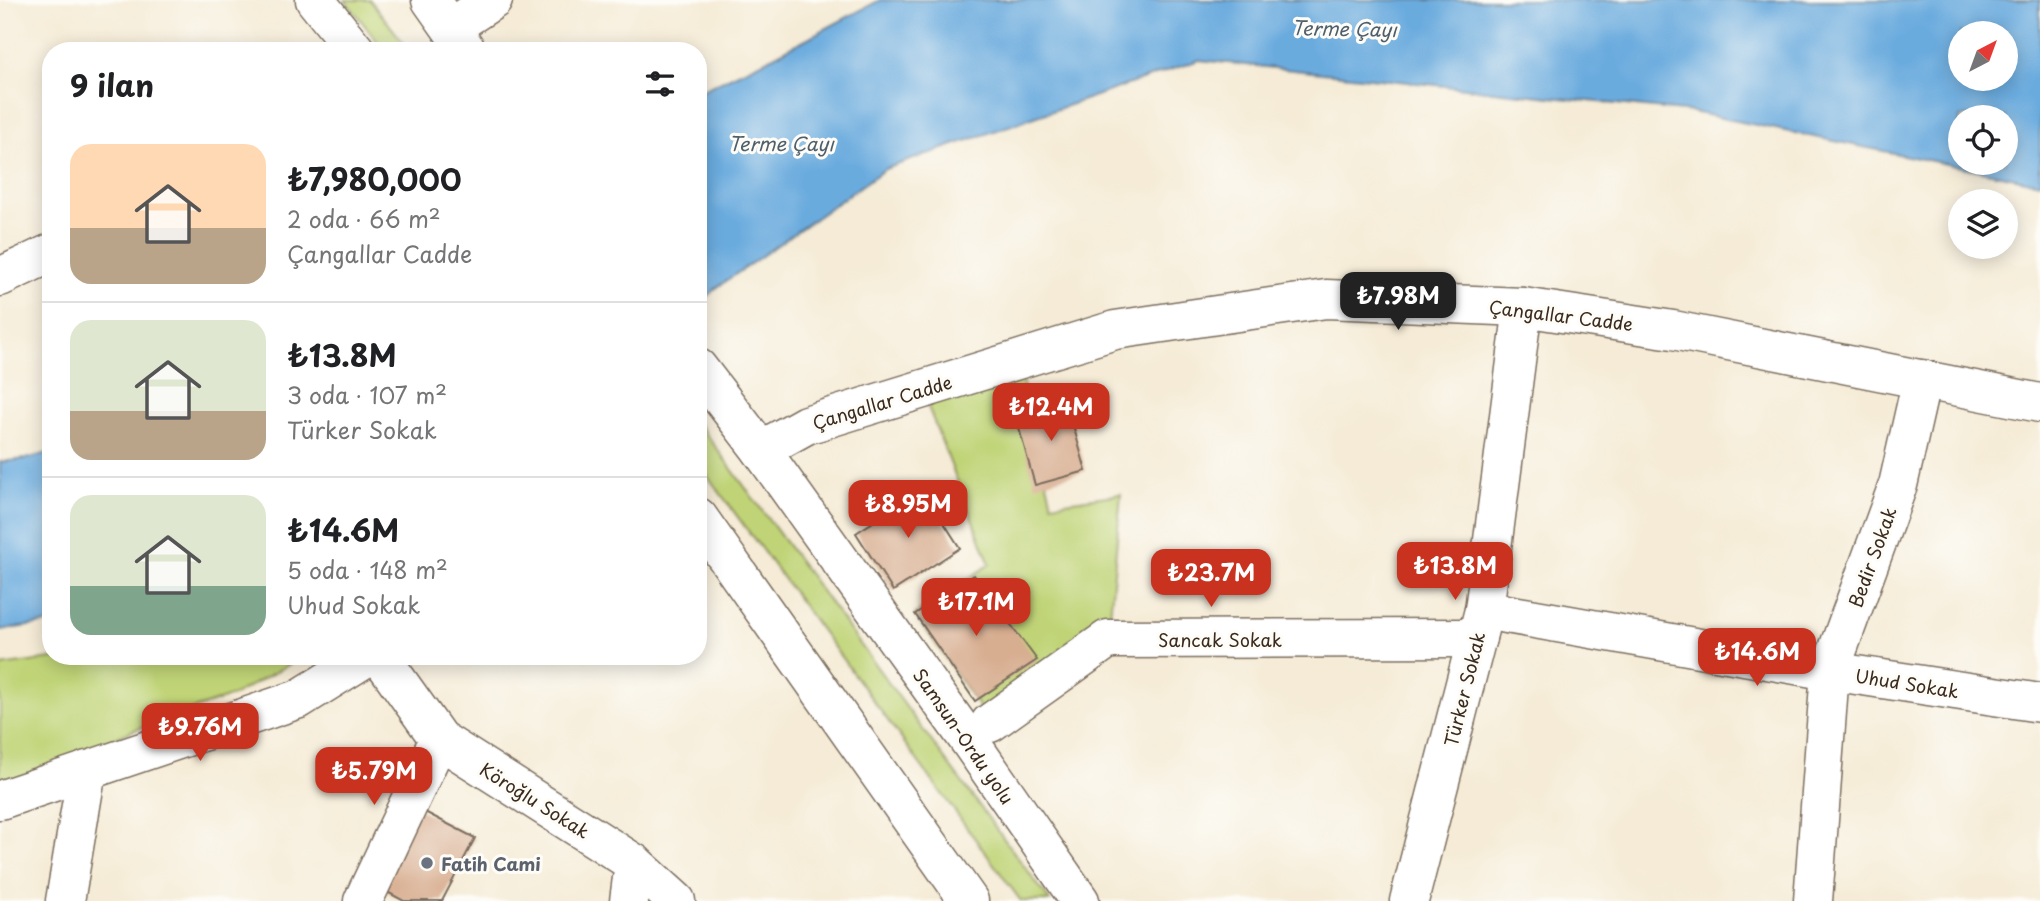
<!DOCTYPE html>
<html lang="tr">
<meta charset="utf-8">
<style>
:root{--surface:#fff;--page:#f2f2f2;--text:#202124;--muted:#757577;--line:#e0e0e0;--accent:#c8321e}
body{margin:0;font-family:"Playpen Sans",sans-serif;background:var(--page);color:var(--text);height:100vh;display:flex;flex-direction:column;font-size:26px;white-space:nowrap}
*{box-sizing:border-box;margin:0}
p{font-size:23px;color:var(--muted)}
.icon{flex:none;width:38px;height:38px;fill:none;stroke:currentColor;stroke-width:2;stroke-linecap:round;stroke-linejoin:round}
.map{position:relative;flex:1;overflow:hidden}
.side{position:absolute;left:42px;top:42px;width:665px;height:623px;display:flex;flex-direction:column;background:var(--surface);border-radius:28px;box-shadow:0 4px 18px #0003}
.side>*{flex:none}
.needle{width:46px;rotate:41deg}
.fabs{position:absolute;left:1948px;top:21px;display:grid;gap:14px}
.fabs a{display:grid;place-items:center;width:70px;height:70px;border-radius:50%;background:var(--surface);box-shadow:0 4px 18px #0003;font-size:35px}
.price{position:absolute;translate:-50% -60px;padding:0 16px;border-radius:14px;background:var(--accent);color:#fff;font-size:23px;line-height:46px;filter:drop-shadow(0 2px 4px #0008)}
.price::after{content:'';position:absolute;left:50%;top:42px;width:21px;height:16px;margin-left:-10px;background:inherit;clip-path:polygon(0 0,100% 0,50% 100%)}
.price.active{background:#222;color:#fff}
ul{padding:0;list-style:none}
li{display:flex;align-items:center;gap:21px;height:175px;padding:0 28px}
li+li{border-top:2px solid var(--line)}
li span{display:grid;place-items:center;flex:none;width:196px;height:140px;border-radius:21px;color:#555}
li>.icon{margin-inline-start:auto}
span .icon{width:84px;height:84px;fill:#fffc;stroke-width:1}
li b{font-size:30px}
h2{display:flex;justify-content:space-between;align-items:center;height:84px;padding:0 28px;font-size:30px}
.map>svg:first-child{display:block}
.green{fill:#c0d477;stroke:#7e7f4a;stroke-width:2}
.water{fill:#6aabde;stroke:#526a7e;stroke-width:2;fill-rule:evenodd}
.building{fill:#d8ae91}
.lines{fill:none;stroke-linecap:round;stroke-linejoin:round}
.street-casing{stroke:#7c6e5e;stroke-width:41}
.secondary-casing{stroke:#7c6e5e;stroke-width:41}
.highway-casing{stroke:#7c6e5e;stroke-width:41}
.street{stroke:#fff;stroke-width:38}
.secondary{stroke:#fff;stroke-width:38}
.highway{stroke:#fff;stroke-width:38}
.worship-dot{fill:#6b7280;stroke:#fdfcf7;stroke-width:2.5}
.labels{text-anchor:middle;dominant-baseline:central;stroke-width:6;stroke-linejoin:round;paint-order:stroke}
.street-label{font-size:18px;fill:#3b2a1e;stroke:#fdfcf7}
.worship-label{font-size:18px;font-weight:bold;fill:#5b616d;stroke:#fdfcf7;text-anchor:start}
.water-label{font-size:19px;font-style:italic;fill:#4e5e6b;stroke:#fdfcf7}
</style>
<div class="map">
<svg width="2040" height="901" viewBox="0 0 2040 901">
<rect width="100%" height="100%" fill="#fdfcf7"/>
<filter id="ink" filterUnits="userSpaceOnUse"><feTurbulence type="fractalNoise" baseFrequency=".0143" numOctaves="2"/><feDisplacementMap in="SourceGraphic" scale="14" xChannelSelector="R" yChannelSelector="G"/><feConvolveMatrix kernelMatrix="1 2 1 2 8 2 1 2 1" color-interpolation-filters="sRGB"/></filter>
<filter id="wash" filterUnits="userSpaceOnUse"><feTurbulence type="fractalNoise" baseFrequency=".00686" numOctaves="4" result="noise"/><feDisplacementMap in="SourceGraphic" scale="28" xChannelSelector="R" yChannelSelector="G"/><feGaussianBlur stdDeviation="1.57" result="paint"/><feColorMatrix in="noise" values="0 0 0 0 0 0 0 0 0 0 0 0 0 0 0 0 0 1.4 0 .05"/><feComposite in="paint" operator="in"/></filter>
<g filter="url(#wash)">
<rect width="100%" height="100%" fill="#f5ebd6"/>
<!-- green -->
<g class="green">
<path d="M345,0h25l40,51h-25z"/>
<path d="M1017,360l35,144 69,-10 -13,145 -118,84 -75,-109 75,-50 -67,-170z"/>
<path d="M698,423l214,292 138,186h-29l-323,-438z"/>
<path d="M74,656h230l-72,40 -98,34 -120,53 -14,3v-120z"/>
</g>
<!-- water -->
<g class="water">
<path d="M880,0h1160v183l-348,-71 -493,-52 -314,109 -170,120 -17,16v-213l68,-32zM1960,33h46v46h-46zM1960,117h46v46h-46z"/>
<path d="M51,452v171l-51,7v-168l26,-3z"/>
</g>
<g id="blocks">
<!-- building -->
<g class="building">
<path d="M1066,400l20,71 -51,14 -20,-71z"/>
<path d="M923,490l37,58 -67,43 -37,-58z"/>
<path d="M974,575l63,85 -62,41 -60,-87z"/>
<path d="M419,809l56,29 -33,63h-38l-26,-14z"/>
</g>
</g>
</g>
<g filter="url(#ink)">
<use href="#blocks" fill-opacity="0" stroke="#7c6e5e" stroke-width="2"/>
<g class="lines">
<defs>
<g id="street">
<path d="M1484,610l346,61 210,32"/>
<path d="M380,656l59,83 195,124 42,38"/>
<path d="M990,723l118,-84 369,-1"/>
<path d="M65,901l22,-131"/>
<path d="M363,901l76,-162"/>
<path d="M629,901l5,-38"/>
<path d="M1409,901l75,-291 39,-303"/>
<path d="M1813,901l17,-230 68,-186 24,-106"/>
</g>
<g id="secondary">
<path d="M452,27l41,-27"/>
<path d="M0,277l51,-24"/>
<path d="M761,450l45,-25 309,-95 211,-31 197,8 150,23 367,73"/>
<path d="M0,800l299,-101 69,-43"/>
</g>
<g id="highway">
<path d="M315,0l41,51"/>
<path d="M431,0l36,51"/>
<path d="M698,368l63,82 209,292 110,159"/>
<path d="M698,517l271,384"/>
</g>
</defs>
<!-- street casing -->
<use href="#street" class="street-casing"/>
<!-- secondary casing -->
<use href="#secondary" class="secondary-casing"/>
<!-- highway casing -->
<use href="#highway" class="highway-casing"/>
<!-- street -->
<use href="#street" class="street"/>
<!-- secondary -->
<use href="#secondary" class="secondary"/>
<!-- highway -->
<use href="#highway" class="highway"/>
</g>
</g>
<!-- markers -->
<circle class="worship-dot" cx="427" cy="863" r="7"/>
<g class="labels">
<!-- street labels -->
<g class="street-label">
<text transform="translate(1561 315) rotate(7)">Çangallar Cadde</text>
<text transform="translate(882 402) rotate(-17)">Çangallar Cadde</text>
<text transform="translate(1872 557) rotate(-70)">Bedir Sokak</text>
<text x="1220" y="639">Sancak Sokak</text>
<text transform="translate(1907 683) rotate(9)">Uhud Sokak</text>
<text transform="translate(1464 689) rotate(-76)">Türker Sokak</text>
<text transform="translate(964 736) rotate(55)">Samsun-Ordu yolu</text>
<text transform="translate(535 800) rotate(32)">Köroğlu Sokak</text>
</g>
<!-- worship labels -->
<g class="worship-label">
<text x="441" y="863">Fatih Cami</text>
</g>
<!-- water labels -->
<g class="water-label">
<text transform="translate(1344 28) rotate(1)">Terme Çayı</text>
<text x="781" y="143">Terme Çayı</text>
</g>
</g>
</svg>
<div class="fabs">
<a><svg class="needle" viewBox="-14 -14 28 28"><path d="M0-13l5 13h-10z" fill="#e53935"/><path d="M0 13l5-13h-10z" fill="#757577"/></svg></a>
<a><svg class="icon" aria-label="locate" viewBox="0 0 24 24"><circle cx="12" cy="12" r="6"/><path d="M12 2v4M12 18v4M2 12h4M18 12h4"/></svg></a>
<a><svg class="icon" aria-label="layers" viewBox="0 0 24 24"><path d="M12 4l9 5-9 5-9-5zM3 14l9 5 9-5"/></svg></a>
</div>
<b class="price active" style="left:1398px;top:332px">₺7.98M</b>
<b class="price" style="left:1051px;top:443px">₺12.4M</b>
<b class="price" style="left:908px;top:540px">₺8.95M</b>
<b class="price" style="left:1455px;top:602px">₺13.8M</b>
<b class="price" style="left:1211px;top:609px">₺23.7M</b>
<b class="price" style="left:976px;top:638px">₺17.1M</b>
<b class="price" style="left:1757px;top:688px">₺14.6M</b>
<b class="price" style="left:200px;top:763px">₺9.76M</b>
<b class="price" style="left:374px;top:807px">₺5.79M</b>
<section class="side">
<h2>9 ilan<svg class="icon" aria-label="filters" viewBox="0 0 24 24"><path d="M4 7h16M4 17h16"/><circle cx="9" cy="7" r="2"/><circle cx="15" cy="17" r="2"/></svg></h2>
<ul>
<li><span style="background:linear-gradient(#ffd9b3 60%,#b9a48a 0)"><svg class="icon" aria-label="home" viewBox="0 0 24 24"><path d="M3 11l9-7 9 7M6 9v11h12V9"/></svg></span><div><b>₺7,980,000</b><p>2 oda · 66 m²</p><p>Çangallar Cadde</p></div></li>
<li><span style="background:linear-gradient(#dfe7d0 65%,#b9a48a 0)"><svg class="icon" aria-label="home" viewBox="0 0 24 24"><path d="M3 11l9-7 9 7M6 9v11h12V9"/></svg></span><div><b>₺13.8M</b><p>3 oda · 107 m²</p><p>Türker Sokak</p></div></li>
<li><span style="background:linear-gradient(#dfe7d0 65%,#7fa58c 0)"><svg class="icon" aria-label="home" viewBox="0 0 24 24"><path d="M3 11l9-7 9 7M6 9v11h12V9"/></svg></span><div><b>₺14.6M</b><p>5 oda · 148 m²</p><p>Uhud Sokak</p></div></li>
</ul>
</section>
</div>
